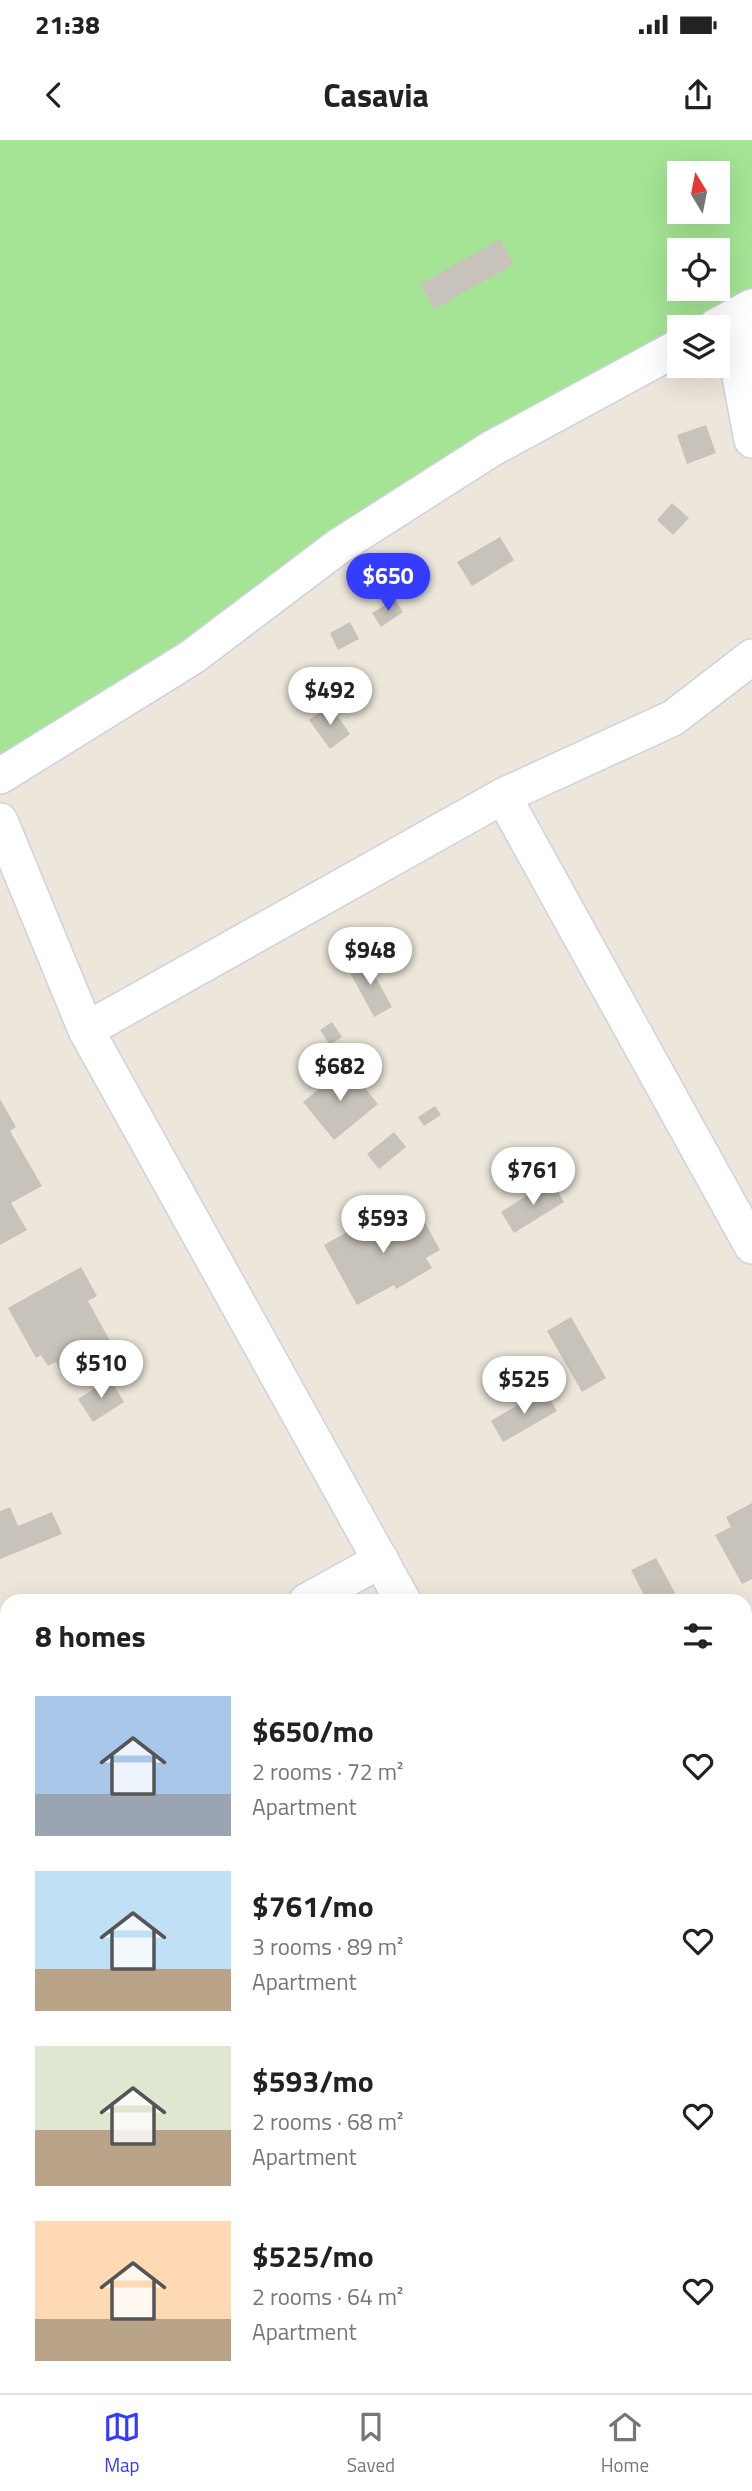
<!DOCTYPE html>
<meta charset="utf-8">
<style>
:root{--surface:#fff;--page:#f2f2f2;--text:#222;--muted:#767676;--line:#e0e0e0;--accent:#343dff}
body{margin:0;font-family:"Titillium Web",sans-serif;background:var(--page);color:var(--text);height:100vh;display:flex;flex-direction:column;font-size:26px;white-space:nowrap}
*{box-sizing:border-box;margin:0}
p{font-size:23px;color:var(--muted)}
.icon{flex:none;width:38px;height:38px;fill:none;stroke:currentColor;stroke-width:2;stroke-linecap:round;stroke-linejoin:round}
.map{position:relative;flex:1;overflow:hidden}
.side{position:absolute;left:0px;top:1454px;width:752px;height:800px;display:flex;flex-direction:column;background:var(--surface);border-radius:21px 21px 0 0;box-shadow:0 7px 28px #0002}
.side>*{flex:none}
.needle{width:46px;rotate:350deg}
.tools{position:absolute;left:667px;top:21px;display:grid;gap:14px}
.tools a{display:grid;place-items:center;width:63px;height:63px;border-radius:0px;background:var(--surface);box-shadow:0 7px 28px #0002;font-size:35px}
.price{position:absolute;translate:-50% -60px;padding:0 16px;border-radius:24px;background:#fff;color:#222;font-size:23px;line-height:46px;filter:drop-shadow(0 2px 4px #0008)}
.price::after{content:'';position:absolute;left:50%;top:42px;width:21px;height:16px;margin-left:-10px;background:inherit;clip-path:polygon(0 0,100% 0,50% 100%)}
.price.active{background:var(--accent);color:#fff}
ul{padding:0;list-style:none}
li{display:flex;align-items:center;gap:21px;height:175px;padding:0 35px}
li span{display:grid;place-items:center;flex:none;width:196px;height:140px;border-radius:0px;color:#555}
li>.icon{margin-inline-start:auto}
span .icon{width:84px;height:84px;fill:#fffc;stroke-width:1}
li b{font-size:30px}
h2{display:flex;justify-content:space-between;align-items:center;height:84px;padding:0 35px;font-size:30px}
.status{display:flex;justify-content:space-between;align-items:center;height:49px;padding:0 35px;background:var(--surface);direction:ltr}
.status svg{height:19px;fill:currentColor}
header{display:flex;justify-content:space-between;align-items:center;height:91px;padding:0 35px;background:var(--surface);font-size:32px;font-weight:700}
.dock{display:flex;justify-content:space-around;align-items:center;height:98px;border-top:2px solid var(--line);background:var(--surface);font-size:19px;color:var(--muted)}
.dock a{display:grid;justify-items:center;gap:4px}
.dock .active{color:var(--accent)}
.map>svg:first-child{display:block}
.green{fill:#a4e494;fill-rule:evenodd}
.building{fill:#c7c3ba}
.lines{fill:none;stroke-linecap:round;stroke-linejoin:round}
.minor-casing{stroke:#cfd0e2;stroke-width:38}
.minor{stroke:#fff;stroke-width:35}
</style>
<div class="status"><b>21:38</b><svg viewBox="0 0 49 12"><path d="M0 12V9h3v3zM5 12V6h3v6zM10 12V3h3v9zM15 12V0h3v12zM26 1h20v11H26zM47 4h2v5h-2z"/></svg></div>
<header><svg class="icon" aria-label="back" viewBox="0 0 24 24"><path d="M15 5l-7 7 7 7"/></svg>Casavia<svg class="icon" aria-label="share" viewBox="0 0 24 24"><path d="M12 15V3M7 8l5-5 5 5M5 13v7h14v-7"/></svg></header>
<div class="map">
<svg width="752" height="2253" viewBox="0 0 752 2253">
<rect width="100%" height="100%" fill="#ece7da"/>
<!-- green -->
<path class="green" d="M0,0h752v167l-37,20h-36v20l-679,429zM679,33h39v39h-39zM679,110h39v39h-39z"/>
<!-- building -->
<g class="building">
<path d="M500,99l14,25 -80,45 -14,-25z"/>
<path d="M706,285l10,28 -29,11 -10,-29z"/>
<path d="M672,363l17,15 -16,17 -16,-15z"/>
<path d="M500,397l14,23 -42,26 -15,-24z"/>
<path d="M395,459l8,13 -22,15 -9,-14z"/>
<path d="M350,482l9,17 -21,11 -8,-17z"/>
<path d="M330,565l20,29 -20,15 -21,-29z"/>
<path d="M365,818l27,49 -18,10 -27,-50z"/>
<path d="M332,882l10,15 -12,8 -10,-15z"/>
<path d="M347,926l31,38 -44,36 -31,-38z"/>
<path d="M0,959l16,28 -6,4 32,55 -31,17 16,27 -27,15z"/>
<path d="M435,966l6,9 -17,11 -6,-9z"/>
<path d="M394,992l12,15 -27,22 -12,-15z"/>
<path d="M551,1040l13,22 -50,31 -13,-21z"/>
<path d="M416,1066l24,44 -14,8 6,10 -36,21 -2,-4 -37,20 -33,-60 39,-22 5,10z"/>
<path d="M81,1127l16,29 -9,5 26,47 -51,28 -7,-14 -8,4 -7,-11 -5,3 -28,-50z"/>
<path d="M571,1177l35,61 -24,14 -35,-61z"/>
<path d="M110,1239l14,23 -31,20 -15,-23z"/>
<path d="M544,1249l13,22 -54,31 -12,-21z"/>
<path d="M752,1363v76l-10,5 -27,-49 16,-8 -5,-10z"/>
<path d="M10,1367l8,19 34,-14 10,22 -62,25v-48z"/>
<path d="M656,1418l19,35 -16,8h-12l-16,-31z"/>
<path d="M752,1515v36l-6,-18v-16z"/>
<path d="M0,1807l7,12v19l-7,4z"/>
<path d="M7,1905v46l-4,2 -3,-4v-40z"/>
<path d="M7,2240v7h38l3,6h-48v-9z"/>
<path d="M88,2247h30l3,6h-30z"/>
</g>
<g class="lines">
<defs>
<g id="minor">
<path d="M752,172l-12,65 12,63"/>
<path d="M715,187l37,-20"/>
<path d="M0,636l192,-119 147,-111 152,-97 188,-102"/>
<path d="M503,656l170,-78 79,-61"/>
<path d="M0,681l86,209 317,571"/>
<path d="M86,890l417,-234 249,450"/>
<path d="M307,1461l74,-41"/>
<path d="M0,1630l7,-4"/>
<path d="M746,1747l6,-3"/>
<path d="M0,2161l7,-4"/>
<path d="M397,2247l3,6"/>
</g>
</defs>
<!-- minor casing -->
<use href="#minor" class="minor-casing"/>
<!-- minor -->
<use href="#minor" class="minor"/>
</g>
</svg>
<div class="tools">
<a><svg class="needle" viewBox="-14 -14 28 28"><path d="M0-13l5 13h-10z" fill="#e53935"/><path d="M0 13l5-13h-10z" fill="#767676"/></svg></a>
<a><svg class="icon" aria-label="locate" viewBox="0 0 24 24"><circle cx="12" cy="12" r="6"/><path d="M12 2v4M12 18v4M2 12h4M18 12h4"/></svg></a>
<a><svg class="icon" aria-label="layers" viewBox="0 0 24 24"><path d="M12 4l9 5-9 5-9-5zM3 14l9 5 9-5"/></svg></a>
</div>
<b class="price active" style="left:388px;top:473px">$650</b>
<b class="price" style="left:330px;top:587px">$492</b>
<b class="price" style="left:370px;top:847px">$948</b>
<b class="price" style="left:340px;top:963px">$682</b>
<b class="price" style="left:533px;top:1067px">$761</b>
<b class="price" style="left:383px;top:1115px">$593</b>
<b class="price" style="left:101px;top:1260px">$510</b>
<b class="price" style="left:524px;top:1276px">$525</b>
<section class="side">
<h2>8 homes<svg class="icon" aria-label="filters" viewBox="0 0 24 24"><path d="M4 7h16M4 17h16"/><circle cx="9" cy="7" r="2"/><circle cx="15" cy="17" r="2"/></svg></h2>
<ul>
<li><span style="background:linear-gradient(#a9c7e8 70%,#9aa5b1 0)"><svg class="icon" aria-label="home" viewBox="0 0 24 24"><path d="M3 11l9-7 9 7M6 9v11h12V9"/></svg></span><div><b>$650/mo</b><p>2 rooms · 72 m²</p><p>Apartment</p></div><svg class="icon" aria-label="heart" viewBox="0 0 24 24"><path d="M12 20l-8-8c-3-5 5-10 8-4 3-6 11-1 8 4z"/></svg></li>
<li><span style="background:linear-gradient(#bfe0f5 70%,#b9a48a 0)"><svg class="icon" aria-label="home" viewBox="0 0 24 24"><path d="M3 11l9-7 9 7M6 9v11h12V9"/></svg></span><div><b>$761/mo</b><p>3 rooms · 89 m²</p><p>Apartment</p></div><svg class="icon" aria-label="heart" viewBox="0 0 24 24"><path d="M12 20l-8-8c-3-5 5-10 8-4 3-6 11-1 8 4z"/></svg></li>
<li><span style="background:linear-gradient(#dfe7d0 60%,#b9a48a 0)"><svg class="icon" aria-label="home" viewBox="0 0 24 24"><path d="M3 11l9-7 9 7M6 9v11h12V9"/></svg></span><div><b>$593/mo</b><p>2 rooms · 68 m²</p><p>Apartment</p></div><svg class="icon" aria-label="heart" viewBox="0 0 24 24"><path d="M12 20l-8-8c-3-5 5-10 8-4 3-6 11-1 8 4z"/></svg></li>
<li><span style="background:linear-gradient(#ffd9b3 70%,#b9a48a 0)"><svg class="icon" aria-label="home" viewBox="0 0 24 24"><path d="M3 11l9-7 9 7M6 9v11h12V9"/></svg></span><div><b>$525/mo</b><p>2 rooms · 64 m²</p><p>Apartment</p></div><svg class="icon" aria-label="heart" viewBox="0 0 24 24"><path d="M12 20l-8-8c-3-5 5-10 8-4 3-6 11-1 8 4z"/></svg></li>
</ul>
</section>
</div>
<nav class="dock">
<a class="active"><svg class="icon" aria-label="map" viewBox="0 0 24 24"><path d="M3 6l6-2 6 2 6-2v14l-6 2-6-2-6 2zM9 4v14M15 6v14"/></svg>Map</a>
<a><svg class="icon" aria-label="saved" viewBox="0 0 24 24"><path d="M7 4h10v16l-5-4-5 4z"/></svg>Saved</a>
<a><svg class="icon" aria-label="home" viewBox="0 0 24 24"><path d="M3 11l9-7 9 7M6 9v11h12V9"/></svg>Home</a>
</nav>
